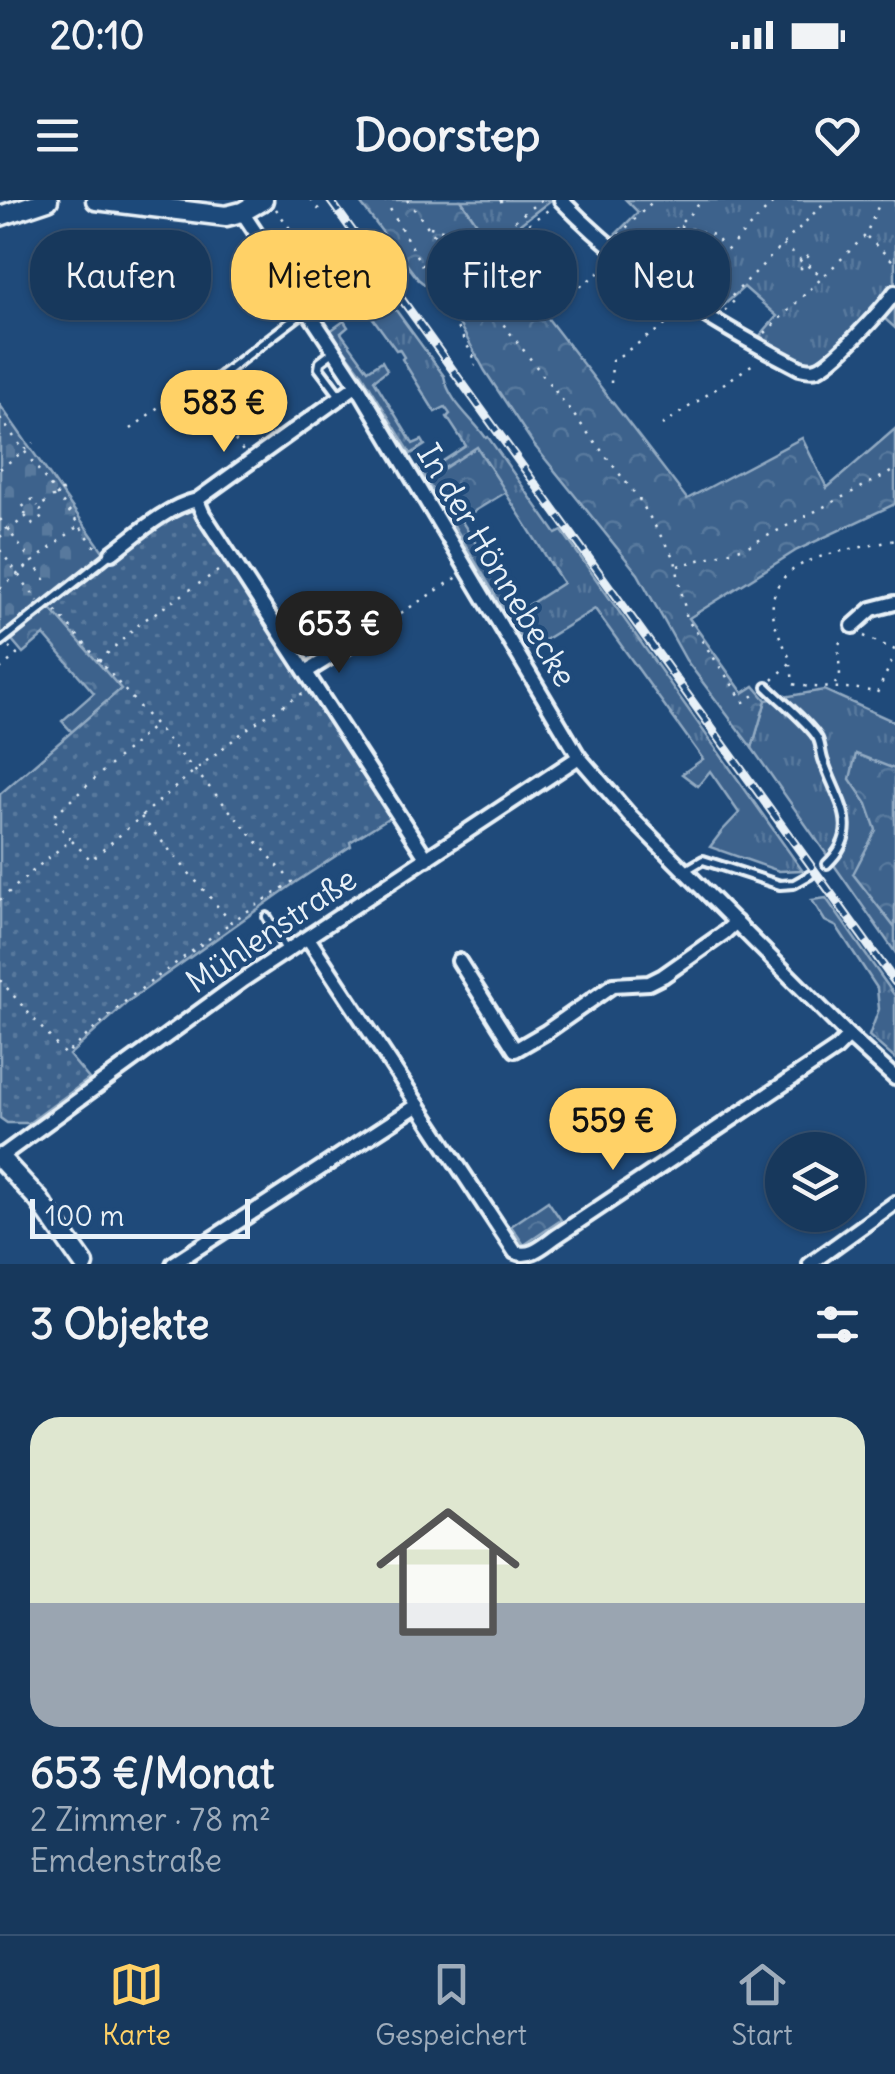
<!DOCTYPE html>
<html lang="de">
<meta charset="utf-8">
<style>
:root{--surface:#17385c;--page:#244365;--text:#f1f3f6;--muted:#9eacbb;--line:#365272;--accent:#ffd166}
body{margin:0;font-family:Delius,sans-serif;background:var(--page);color:var(--text);height:100vh;display:flex;flex-direction:column;font-size:38px;white-space:nowrap}
*{box-sizing:border-box;margin:0}
p{font-size:32px;color:var(--muted)}
.icon{flex:none;width:55px;height:55px;fill:none;stroke:currentColor;stroke-width:2;stroke-linecap:round;stroke-linejoin:round}
.map{position:relative;height:1064px;overflow:hidden}
.sheet{display:flex;flex-direction:column;background:var(--surface);flex:1}
.sheet>*{flex:none}
.top-card{position:absolute;left:30px;top:30px;width:835px;height:90px;display:flex;gap:20px}
.fabs{position:absolute;left:765px;top:932px;display:grid;gap:20px}
.fabs a{display:grid;place-items:center;width:100px;height:100px;border-radius:50%;background:var(--surface);box-shadow:0 2px 8px #0004,0 0 0 2px var(--line);font-size:50px}
.scale{position:absolute;left:30px;bottom:25px;width:220px;box-sizing:border-box;padding-left:10px;border:5px solid #e8f1f8;border-top:0;font-size:28px;line-height:35px;white-space:nowrap;color:#e8f1f8;-webkit-text-stroke:8px #1f4a7a;paint-order:stroke}
.price{position:absolute;translate:-50% -85px;padding:0 22px;border-radius:35px;background:var(--accent);color:#111;font-size:32px;line-height:65px;filter:drop-shadow(0 2px 5px #0008)}
.price::after{content:'';position:absolute;left:50%;top:60px;width:30px;height:22px;margin-left:-15px;background:inherit;clip-path:polygon(0 0,100% 0,50% 100%)}
.price.on{background:#222;color:#fff}
ul{padding:0;list-style:none}
li{display:grid;align-content:center;gap:20px;height:530px;padding:0 30px}
li span{display:grid;place-items:center;height:310px;border-radius:30px;color:#555}
li>.icon{margin-inline-start:auto}
span .icon{width:180px;height:180px;fill:#fffc;stroke-width:1}
li b{font-size:42px}
h2{display:flex;justify-content:space-between;align-items:center;height:120px;padding:0 30px;font-size:42px}
.pill{padding:0 35px;border-radius:40px;background:var(--surface);box-shadow:0 2px 8px #0004,0 0 0 2px var(--line);font-size:35px;line-height:90px}
.pill.on{background:var(--accent);color:#111}
.status{display:flex;justify-content:space-between;align-items:center;height:70px;padding:0 50px;background:var(--surface);direction:ltr}
.status svg{height:28px;fill:currentColor}
header{display:flex;justify-content:space-between;align-items:center;height:130px;padding:0 30px;background:var(--surface);font-size:45px;font-weight:700}
.dock{display:flex;justify-content:space-around;align-items:center;height:140px;border-top:2px solid var(--line);background:var(--surface);font-size:28px;color:var(--muted)}
.dock a{display:grid;justify-items:center;gap:5px}
.dock .on{color:var(--accent)}
.map>svg:first-child{display:block}
.grass{fill:url(#grass-tufts);stroke:#92aac2;stroke-width:2.5}
.forest{fill:url(#forest-crowns);stroke:#92aac2;stroke-width:2.5}
.cemetery{fill:url(#cemetery-stones);stroke:#92aac2;stroke-width:2.5}
.garden{fill:url(#garden-dots);stroke:#92aac2;stroke-width:2.5}
.lines{fill:none;stroke-linecap:round;stroke-linejoin:round}
.lane-casing{stroke:#e8f1f8;stroke-width:14}
.street-casing{stroke:#e8f1f8;stroke-width:20}
.secondary-casing{stroke:#e8f1f8;stroke-width:25}
.path{stroke:#e8f1f8;stroke-width:2.5;stroke-dasharray:2.5 8;stroke-linecap:butt}
.lane{stroke:#1f4a7a;stroke-width:6}
.street{stroke:#1f4a7a;stroke-width:12}
.secondary{stroke:#1f4a7a;stroke-width:18}
.rail-casing{stroke:#e8f1f8;stroke-width:9}
.rail{stroke:#1f4a7a;stroke-width:5;stroke-dasharray:15;stroke-linecap:butt}
.labels{text-anchor:middle;dominant-baseline:central;stroke-width:9;stroke-linejoin:round;paint-order:stroke}
.street-label{font-size:32px;fill:#e8f1f8;stroke:#1f4a7a}
</style>
<div class="status"><b>20:10</b><svg viewBox="0 0 49 12"><path d="M0 12V9h3v3zM5 12V6h3v6zM10 12V3h3v9zM15 12V0h3v12zM26 1h20v11H26zM47 4h2v5h-2z"/></svg></div>
<header><svg class="icon" aria-label="menu" viewBox="0 0 24 24"><path d="M4 6h16M4 12h16M4 18h16"/></svg>Doorstep<svg class="icon" aria-label="heart" viewBox="0 0 24 24"><path d="M12 20l-8-8c-3-5 5-10 8-4 3-6 11-1 8 4z"/></svg></header>
<div class="map">
<svg width="895" height="1064" viewBox="0 0 895 1064">
<defs>
<pattern id="grass-tufts" width="24" height="20" patternUnits="userSpaceOnUse" patternTransform="scale(2.5)"><rect width="24" height="20" fill="#3c628c"/><path d="M3 7l-1-3M5 7V3M7 7l1-3M15 17l-1-3M17 17v-4M19 17l1-3" fill="none" stroke="#58799d"/></pattern>
<pattern id="forest-crowns" width="20" height="18" patternUnits="userSpaceOnUse" patternTransform="scale(2.5)"><rect width="20" height="18" fill="#3c628c"/><path d="M2 6a3 3 0 1 1 6 0M12 15a3 3 0 1 1 6 0" fill="none" stroke="#58799d"/></pattern>
<pattern id="cemetery-stones" width="16" height="16" patternUnits="userSpaceOnUse" patternTransform="scale(2.5)"><rect width="16" height="16" fill="#3c628c"/><path d="M2 7V4a2 2 0 0 1 4 0v3zM10 15v-3a2 2 0 0 1 4 0v3z" fill="#58799d"/></pattern>
<pattern id="garden-dots" width="8" height="8" patternUnits="userSpaceOnUse" patternTransform="scale(2.5)"><rect width="8" height="8" fill="#3c628c"/><path d="M2 2h.1M6 6h.1" fill="none" stroke="#58799d" stroke-width="1.8" stroke-linecap="round"/></pattern>
</defs>
<rect width="100%" height="100%" fill="#1f4a7a"/>
<filter id="ink" filterUnits="userSpaceOnUse"><feTurbulence type="fractalNoise" baseFrequency=".01" numOctaves="2"/><feDisplacementMap in="SourceGraphic" scale="20" xChannelSelector="R" yChannelSelector="G"/><feConvolveMatrix kernelMatrix="1 2 1 2 8 2 1 2 1" color-interpolation-filters="sRGB"/></filter>
<g filter="url(#ink)">
<!-- grass -->
<g class="grass">
<path d="M461,0h90l-59,46z"/>
<path d="M626,0h269v128l-21,-19 -48,48 -19,6 -50,-24 20,-23 -33,-29 -31,28 -34,-21 26,-29 -38,-31 -29,32 -29,-25 29,-29z"/>
<path d="M348,59l6,6h9l81,111c5,26 28,42 42,62l2,-1 68,97 6,-3 240,339 -23,1 -69,-24 12,-16 17,-18 -29,-42 -12,15 -16,-12 21,-15 -108,-150 -67,41 -75,-126 8,-4 58,91 44,-28 -86,-135 -51,32 -8,-14 6,-3 5,7 37,-24 -19,-29 3,-3 -5,-7 -10,5 -33,-53 2,-2 -5,-8 -3,1 -61,-84z"/>
<path d="M344,121l4,6 -7,6 27,37 14,-9 5,9 -13,10 39,64 9,-4 3,5 -14,9 -50,-82 -31,-41z"/>
<path d="M824,490l71,32v230l-143,-204 14,-48z"/>
<path d="M826,698l69,98v63l-26,-23 10,-27 -2,-21 -40,-61 -12,-6 -13,-21z"/>
</g>
<!-- forest -->
<g class="forest">
<path d="M358,0h103l31,46 195,253 115,-61 25,50 68,-59v75l-98,46 -108,68 54,75 11,-7 12,14 -14,48 -66,-88 -48,-86 -104,-129 -49,-74 -38,-69 -29,-23z"/>
<path d="M477,247l29,45 -53,32 -27,-44z"/>
<path d="M51,409l71,79 -50,44 -10,-11 32,-28 -50,-58 -21,18 -11,-13z"/>
<path d="M856,554l39,15v159l-42,-54 23,-44 -9,-26 -17,-25z"/>
<path d="M548,1001l13,19 -37,25 -13,-19z"/>
</g>
<!-- cemetery -->
<path class="cemetery" d="M0,205l105,149 -105,83z"/>
<!-- garden -->
<path class="garden" d="M192,304l201,311 -43,27 1,4 -55,36 -166,118 -61,55 20,24 -60,44h-22l-7,-5v-324l121,-105 -70,-80 59,-48z"/>
<g class="lines">
<defs>
<g id="lane">
<path d="M333,152l-13,10 -1,6 21,28"/>
<path d="M211,183l94,-72"/>
<path d="M0,442l112,-89"/>
<path d="M767,487c12,12 45,39 51,52 3,6 3,16 6,23 13,39 40,67 3,102"/>
<path d="M686,670l17,-10 77,25 14,-1 16,-9"/>
<path d="M267,717l19,33"/>
</g>
<g id="street">
<path d="M561,0c72,74 148,121 239,168 5,1 11,3 17,1 17,-6 66,-60 78,-77"/>
<path d="M242,12l115,173 222,372 52,60 218,219 46,42"/>
<path d="M197,300l6,14 224,345"/>
<path d="M112,353c25,-19 54,-46 85,-53l160,-115"/>
<path d="M853,426l19,-17 23,-6"/>
<path d="M306,472l82,-51"/>
<path d="M308,738l207,314c15,7 29,-7 42,-16l279,-187 13,-13"/>
<path d="M459,761l56,89 31,-18 67,-47 36,-2 14,-7 61,-43 12,-11"/>
<path d="M0,957l243,-177 336,-223"/>
<path d="M173,1064l245,-159"/>
<path d="M810,1064l85,-61"/>
</g>
<g id="secondary">
<path d="M96,0l130,16 16,-4 21,-12"/>
<path d="M0,16l48,-16"/>
<path d="M0,958l39,42 45,64"/>
</g>
</defs>
<!-- lane casing -->
<use href="#lane" class="lane-casing"/>
<!-- street casing -->
<use href="#street" class="street-casing"/>
<!-- secondary casing -->
<use href="#secondary" class="secondary-casing"/>
<!-- path -->
<g class="path">
<path d="M310,0l13,14"/>
<path d="M385,0l92,163 -2,2"/>
<path d="M407,0l232,299 36,61 12,59 57,83 15,-10"/>
<path d="M500,0l3,3 5,-3"/>
<path d="M276,9l50,70"/>
<path d="M680,26l34,9 11,13"/>
<path d="M430,27l30,7 26,9 55,-43"/>
<path d="M619,35l35,-35"/>
<path d="M511,36l40,-28"/>
<path d="M867,37l28,26"/>
<path d="M783,45l17,14"/>
<path d="M652,60l6,-7 -3,-3 48,-50"/>
<path d="M809,66l3,-5 -6,-6 -9,9 7,7 5,-5 13,10"/>
<path d="M690,88l86,-88"/>
<path d="M572,93l38,-29"/>
<path d="M725,111l9,-10 -4,-3 97,-98"/>
<path d="M765,133l100,-97 16,-36"/>
<path d="M611,183l1,-22 68,-46"/>
<path d="M201,190l-2,2 44,59"/>
<path d="M0,218l99,134"/>
<path d="M662,225l94,-63"/>
<path d="M131,229l71,-57"/>
<path d="M0,269l34,-26"/>
<path d="M437,296l22,-13"/>
<path d="M26,315l-5,-7 12,-9 5,7"/>
<path d="M0,319l50,67"/>
<path d="M0,337l27,-21 6,8 11,-8 -5,-9 27,-19"/>
<path d="M0,350l38,51"/>
<path d="M678,366l70,-20 147,-76"/>
<path d="M494,383l11,-7"/>
<path d="M0,388l77,-61"/>
<path d="M401,413l57,-36"/>
<path d="M864,436l31,14"/>
<path d="M99,461l44,-40 78,-52"/>
<path d="M791,464l2,20c29,7 56,0 84,9l18,-38"/>
<path d="M0,469l17,-14 -8,-8"/>
<path d="M773,480l18,-18c-5,-14 -14,-28 -17,-43 -13,-66 78,-67 121,-79"/>
<path d="M835,484l5,-9 -2,-30 6,-8"/>
<path d="M141,617l90,105 61,-40 -136,-156"/>
<path d="M72,641l19,19 103,-89 58,-46 51,-32"/>
<path d="M0,700l49,-43 22,-17 -19,-23 103,-92 -100,-115"/>
<path d="M0,780l65,75 64,-57 101,-75"/>
</g>
<!-- lane -->
<use href="#lane" class="lane"/>
<!-- street -->
<use href="#street" class="street"/>
<!-- secondary -->
<use href="#secondary" class="secondary"/>
<defs>
<path id="rail" d="M330,0l565,782"/>
</defs>
<!-- rail casing -->
<use href="#rail" class="rail-casing"/>
<!-- rail -->
<use href="#rail" class="rail"/>
</g>
</g>
<g class="labels">
<!-- street labels -->
<g class="street-label">
<text transform="translate(497 365) rotate(59)">In der Hönnebecke</text>
<text transform="translate(271 730) rotate(-34)">Mühlenstraße</text>
</g>
</g>
</svg>
<div class="fabs">
<a><svg class="icon" aria-label="layers" viewBox="0 0 24 24"><path d="M12 4l9 5-9 5-9-5zM3 14l9 5 9-5"/></svg></a>
</div>
<div class="scale">100 m</div>
<b class="price" style="left:224px;top:255px">583 €</b>
<b class="price on" style="left:339px;top:476px">653 €</b>
<b class="price" style="left:613px;top:973px">559 €</b>
<div class="top-card">
<a class="pill">Kaufen</a>
<a class="pill on">Mieten</a>
<a class="pill">Filter</a>
<a class="pill">Neu</a>
</div>
</div>
<section class="sheet">
<h2>3 Objekte<svg class="icon" aria-label="filters" viewBox="0 0 24 24"><path d="M4 7h16M4 17h16"/><circle cx="9" cy="7" r="2"/><circle cx="15" cy="17" r="2"/></svg></h2>
<ul>
<li><span style="background:linear-gradient(#dfe7d0 60%,#9aa5b1 0)"><svg class="icon" aria-label="home" viewBox="0 0 24 24"><path d="M3 11l9-7 9 7M6 9v11h12V9"/></svg></span><div><b>653 €/Monat</b><p>2 Zimmer · 78 m²</p><p>Emdenstraße</p></div></li>
</ul>
</section>
<nav class="dock">
<a class="on"><svg class="icon" aria-label="map" viewBox="0 0 24 24"><path d="M3 6l6-2 6 2 6-2v14l-6 2-6-2-6 2zM9 4v14M15 6v14"/></svg>Karte</a>
<a><svg class="icon" aria-label="saved" viewBox="0 0 24 24"><path d="M7 4h10v16l-5-4-5 4z"/></svg>Gespeichert</a>
<a><svg class="icon" aria-label="home" viewBox="0 0 24 24"><path d="M3 11l9-7 9 7M6 9v11h12V9"/></svg>Start</a>
</nav>
